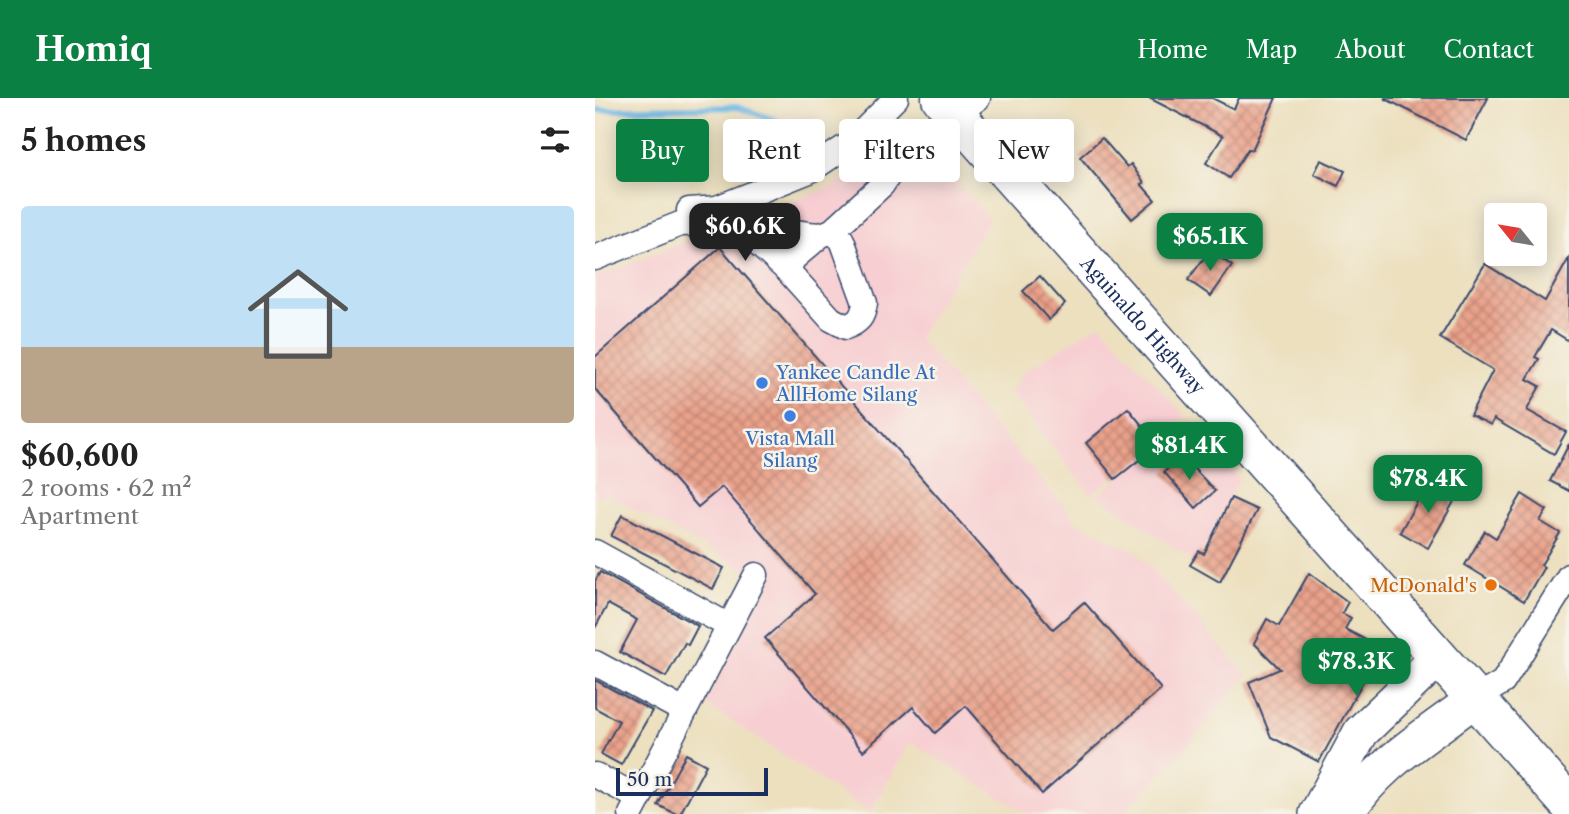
<!DOCTYPE html>
<meta charset="utf-8">
<style>
:root{--surface:#fff;--page:#f2f2f2;--text:#222;--muted:#767676;--line:#e0e0e0;--accent:#0b8043}
body{margin:0;font-family:"Libre Caslon Text",serif;background:var(--page);color:var(--text);height:100vh;display:flex;flex-direction:column;font-size:26px;white-space:nowrap}
*{box-sizing:border-box;margin:0}
p{font-size:23px;color:var(--muted)}
.icon{flex:none;width:38px;height:38px;fill:none;stroke:currentColor;stroke-width:2;stroke-linecap:round;stroke-linejoin:round}
.map{position:relative;flex:1;overflow:hidden}
.side{display:flex;flex-direction:column;background:var(--surface);width:595px}
.side>*{flex:none}
.hud{position:absolute;left:21px;top:21px;width:665px;height:63px;display:flex;gap:14px}
.needle{width:46px;rotate:300deg}
.controls{position:absolute;left:889px;top:105px;display:grid;gap:14px}
.controls a{display:grid;place-items:center;width:63px;height:63px;border-radius:7px;background:var(--surface);box-shadow:0 4px 18px #0003;font-size:35px}
.scale{position:absolute;left:21px;bottom:18px;width:152px;box-sizing:border-box;padding-left:7px;border:4px solid #1b2f5e;border-top:0;font-size:19px;line-height:24px;white-space:nowrap;color:#1b2f5e;-webkit-text-stroke:5px #f7f3e8;paint-order:stroke}
.price{position:absolute;translate:-50% -60px;padding:0 16px;border-radius:14px;background:var(--accent);color:#fff;font-size:23px;line-height:46px;filter:drop-shadow(0 2px 4px #0008)}
.price::after{content:'';position:absolute;left:50%;top:42px;width:21px;height:16px;margin-left:-10px;background:inherit;clip-path:polygon(0 0,100% 0,50% 100%)}
.price.current{background:#222;color:#fff}
ul{padding:0;list-style:none}
li{display:grid;align-content:center;gap:14px;height:371px;padding:0 21px}
li+li{border-top:2px solid var(--line)}
li span{display:grid;place-items:center;height:217px;border-radius:7px;color:#555}
li>.icon{margin-inline-start:auto}
span .icon{width:126px;height:126px;fill:#fffc;stroke-width:1}
li b{font-size:30px}
h2{display:flex;justify-content:space-between;align-items:center;height:84px;padding:0 21px;font-size:30px}
.tag{padding:0 24px;border-radius:7px;background:var(--surface);box-shadow:0 4px 18px #0003;font-size:24px;line-height:63px}
.tag.current{background:var(--accent);color:#fff}
header{display:flex;align-items:center;gap:42px;box-sizing:border-box;height:98px;padding:0 35px;background:var(--accent);color:#fff}
header strong{font-size:33px}
nav{display:flex;gap:38px;margin-inline-start:auto;font-size:24px}
main{display:flex;flex:1;min-height:0}
.map>svg:first-child{display:block}
.built{fill:#f7cfd2}
.lines{fill:none;stroke-linecap:round;stroke-linejoin:round}
.stream{stroke:#6bb7e4;stroke-width:6}
.building{fill:url(#building-cross-hatch)}
.street-casing{stroke:#3a4a6d;stroke-width:27}
.secondary-casing{stroke:#3a4a6d;stroke-width:38}
.primary-casing{stroke:#3a4a6d;stroke-width:41}
.street{stroke:#fff;stroke-width:24}
.secondary{stroke:#fff;stroke-width:35}
.primary{stroke:#fff;stroke-width:38}
.shop-dot{fill:#3f7fe0;stroke:#f7f3e8;stroke-width:2.5}
.food-dot{fill:#e8710a;stroke:#f7f3e8;stroke-width:2.5}
.labels{text-anchor:middle;dominant-baseline:central;stroke-width:5;stroke-linejoin:round;paint-order:stroke}
.street-label{font-size:19px;fill:#1b2f5e;stroke:#f7f3e8}
.shop-label{font-size:19px;fill:#366cbe;stroke:#f7f3e8;text-anchor:start}
.food-label{font-size:19px;fill:#c56008;stroke:#f7f3e8;text-anchor:end}
</style>
<header>
<strong>Homiq</strong>
<nav><a>Home</a><a>Map</a><a>About</a><a>Contact</a></nav>
</header>
<main>
<section class="side">
<h2>5 homes<svg class="icon" aria-label="filters" viewBox="0 0 24 24"><path d="M4 7h16M4 17h16"/><circle cx="9" cy="7" r="2"/><circle cx="15" cy="17" r="2"/></svg></h2>
<ul>
<li><span style="background:linear-gradient(#bfe0f5 65%,#b9a48a 0)"><svg class="icon" aria-label="home" viewBox="0 0 24 24"><path d="M3 11l9-7 9 7M6 9v11h12V9"/></svg></span><div><b>$60,600</b><p>2 rooms · 62 m²</p><p>Apartment</p></div></li>
</ul>
</section>
<div class="map">
<svg width="974" height="716" viewBox="0 0 974 716">
<defs>
<pattern id="building-cross-hatch" width="8" height="8" patternUnits="userSpaceOnUse" patternTransform="scale(1.75)"><rect width="8" height="8" fill="#eaa28a"/><path d="M0 0l8 8M0 8l8-8" fill="none" stroke="#bd8474"/></pattern>
</defs>
<rect width="100%" height="100%" fill="#f7f3e8"/>
<filter id="ink" filterUnits="userSpaceOnUse"><feTurbulence type="fractalNoise" baseFrequency=".0143" numOctaves="2"/><feDisplacementMap in="SourceGraphic" scale="14" xChannelSelector="R" yChannelSelector="G"/><feConvolveMatrix kernelMatrix="1 2 1 2 8 2 1 2 1" color-interpolation-filters="sRGB"/></filter>
<filter id="wash" filterUnits="userSpaceOnUse"><feTurbulence type="fractalNoise" baseFrequency=".00686" numOctaves="4" result="noise"/><feDisplacementMap in="SourceGraphic" scale="28" xChannelSelector="R" yChannelSelector="G"/><feGaussianBlur stdDeviation="1.57" result="paint"/><feColorMatrix in="noise" values="0 0 0 0 0 0 0 0 0 0 0 0 0 0 0 0 0 1.4 0 .05"/><feComposite in="paint" operator="in"/></filter>
<g filter="url(#wash)">
<rect width="100%" height="100%" fill="#ece0bf"/>
<!-- built -->
<g class="built">
<path d="M314,28l80,93 -71,119 160,185 59,29 110,123 -53,63 -71,76h-95l-118,-72 -40,71 -165,-110 64,-121 -161,-87 -13,1v-219l238,-91z"/>
<path d="M505,226l86,93 -95,78 -81,-103 16,-22z"/>
<path d="M594,320l50,61 -42,84 -99,-67z"/>
</g>
<g class="lines">
<!-- stream -->
<path class="stream" d="M0,12l142,-3 38,13 28,15"/>
</g>
<g id="blocks">
<!-- building -->
<g class="building">
<path d="M554,0h63l22,11 5,-11h37l-24,52 -4,-1 -19,29 -23,-15 17,-27z"/>
<path d="M789,0h104l-22,42z"/>
<path d="M507,40l25,29 4,-3 13,19 -3,1 14,16 -23,19 -52,-62z"/>
<path d="M726,62l24,11 -7,15 -24,-12z"/>
<path d="M125,149l333,382 31,-27 77,87 -119,105 -76,-88 -31,27 -22,-26 -50,44 -98,-113 50,-44 -93,-107 -24,20 -103,-118v-32z"/>
<path d="M615,152l22,16 -21,30 -23,-16z"/>
<path d="M974,160v83l-18,-11 -16,27 4,2 -12,20 13,7 -13,24 39,22 -12,22 -60,-35 -3,6 -21,-10 23,-45 -53,-32 45,-74 60,37z"/>
<path d="M445,178l25,28 -16,16 -26,-29z"/>
<path d="M533,310l30,37 -43,34 -29,-36z"/>
<path d="M974,346v47l-19,-10z"/>
<path d="M587,358l33,35 -19,17 -32,-36z"/>
<path d="M833,384l28,16 -28,50 -28,-16z"/>
<path d="M927,396l25,16 -7,11 20,12 -19,32 3,2 -20,34 -59,-36 20,-34 11,7z"/>
<path d="M636,400l26,12 -37,72 -30,-17 9,-14 5,3z"/>
<path d="M27,417l102,53 -11,21 -102,-53z"/>
<path d="M5,474l98,54 -10,19 -3,-2 -19,34 -46,-25 17,-32 -29,-16 -13,24v-47z"/>
<path d="M714,475l39,29 -6,11 9,5 -6,11 32,17 -8,16 3,3 -53,97 -48,-25 -22,-55 31,-13 -26,-26 13,-24 12,7z"/>
<path d="M0,582l57,31 -31,54 -20,-11 18,-33 -24,-13z"/>
<path d="M91,656l20,11 -26,49h-4l-18,-9z"/>
</g>
</g>
</g>
<g filter="url(#ink)">
<use href="#blocks" fill-opacity="0" stroke="#3a4a6d" stroke-width="2"/>
<g class="lines">
<defs>
<g id="street">
<path d="M126,111c34,12 64,24 100,26"/>
<path d="M94,112l28,-2 92,-37 42,-28 45,-45"/>
<path d="M0,160l85,-34 43,-1 35,21 30,27 43,48 15,8c13,-5 17,-10 19,-24l-23,-63 -10,-9"/>
<path d="M193,173l5,-12 28,-24 11,-4 50,-46 18,-27 78,-60"/>
<path d="M0,454l134,74"/>
<path d="M0,565l89,48"/>
<path d="M881,600l27,-16 66,-106"/>
<path d="M0,677l44,23"/>
<path d="M36,716l125,-239"/>
</g>
<g id="secondary">
<path d="M722,716l44,-82 78,-75"/>
<path d="M751,716c29,-49 85,-81 130,-116"/>
</g>
<g id="primary">
<path id="s1" d="M346,0l628,706"/>
</g>
</defs>
<!-- street casing -->
<use href="#street" class="street-casing"/>
<!-- secondary casing -->
<use href="#secondary" class="secondary-casing"/>
<!-- primary casing -->
<use href="#primary" class="primary-casing"/>
<!-- street -->
<use href="#street" class="street"/>
<!-- secondary -->
<use href="#secondary" class="secondary"/>
<!-- primary -->
<use href="#primary" class="primary"/>
</g>
</g>
<!-- markers -->
<g class="shop-dot">
<circle cx="167" cy="285" r="7"/>
<circle cx="195" cy="318" r="7"/>
</g>
<circle class="food-dot" cx="896" cy="487" r="7"/>
<g class="labels">
<!-- street labels -->
<g class="street-label">
<text stroke="none"><textPath href="#s1" startOffset="304">Aguinaldo Highway</textPath></text>
</g>
<!-- shop labels -->
<g class="shop-label">
<text x="181" y="274">Yankee Candle At<tspan x="181" dy="22">AllHome Silang</tspan></text>
<text x="195" y="340" text-anchor="middle">Vista Mall<tspan x="195" dy="22">Silang</tspan></text>
</g>
<!-- food labels -->
<g class="food-label">
<text x="882" y="487">McDonald's</text>
</g>
</g>
</svg>
<div class="controls">
<a><svg class="needle" viewBox="-14 -14 28 28"><path d="M0-13l5 13h-10z" fill="#e53935"/><path d="M0 13l5-13h-10z" fill="#767676"/></svg></a>
</div>
<div class="scale">50 m</div>
<b class="price current" style="left:150px;top:165px">$60.6K</b>
<b class="price" style="left:615px;top:175px">$65.1K</b>
<b class="price" style="left:594px;top:384px">$81.4K</b>
<b class="price" style="left:833px;top:417px">$78.4K</b>
<b class="price" style="left:761px;top:600px">$78.3K</b>
<div class="hud">
<a class="tag current">Buy</a>
<a class="tag">Rent</a>
<a class="tag">Filters</a>
<a class="tag">New</a>
</div>
</div>
</main>
